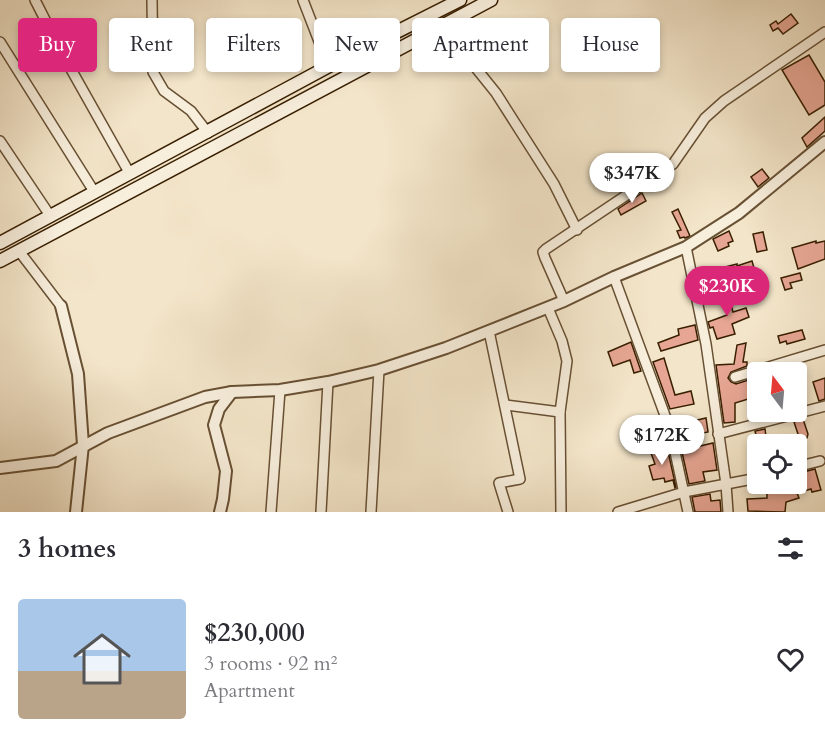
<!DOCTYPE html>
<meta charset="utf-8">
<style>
:root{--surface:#fff;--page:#f7f7f7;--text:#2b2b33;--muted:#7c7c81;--accent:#db2777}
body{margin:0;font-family:Cardo,serif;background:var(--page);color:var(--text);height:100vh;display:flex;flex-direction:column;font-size:22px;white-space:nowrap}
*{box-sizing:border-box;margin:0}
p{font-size:20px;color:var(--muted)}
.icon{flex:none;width:33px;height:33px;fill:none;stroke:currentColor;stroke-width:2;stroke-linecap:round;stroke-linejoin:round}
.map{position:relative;height:512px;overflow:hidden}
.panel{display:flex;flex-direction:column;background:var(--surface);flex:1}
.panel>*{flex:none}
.hud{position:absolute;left:18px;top:18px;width:789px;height:54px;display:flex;gap:12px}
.needle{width:39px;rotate:344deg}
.buttons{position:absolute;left:747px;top:362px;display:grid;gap:12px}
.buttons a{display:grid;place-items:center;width:60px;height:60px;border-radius:6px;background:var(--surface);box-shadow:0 3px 9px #0003;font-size:30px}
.price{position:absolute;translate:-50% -51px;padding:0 14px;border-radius:21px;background:#fff;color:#222;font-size:20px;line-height:39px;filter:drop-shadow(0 2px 3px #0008)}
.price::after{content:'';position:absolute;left:50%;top:36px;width:18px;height:14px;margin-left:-9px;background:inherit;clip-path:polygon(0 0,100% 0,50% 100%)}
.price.on{background:var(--accent);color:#fff}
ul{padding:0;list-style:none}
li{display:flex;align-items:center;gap:18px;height:150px;padding:0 18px}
li span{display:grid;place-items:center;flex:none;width:168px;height:120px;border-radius:6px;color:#555}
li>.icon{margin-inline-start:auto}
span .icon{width:72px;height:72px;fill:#fffc;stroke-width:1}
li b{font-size:26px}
h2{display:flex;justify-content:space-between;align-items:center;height:72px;padding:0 18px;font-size:26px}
.tag{padding:0 21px;border-radius:6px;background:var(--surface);box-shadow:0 3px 9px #0003;font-size:21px;line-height:54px}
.tag.on{background:var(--accent);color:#fff}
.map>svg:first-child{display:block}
.building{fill:#e6a693;stroke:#391f01;stroke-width:1.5}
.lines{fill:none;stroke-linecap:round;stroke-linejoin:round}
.minor-casing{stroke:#685033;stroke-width:12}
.tertiary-casing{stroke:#685033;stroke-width:14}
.secondary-casing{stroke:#391f01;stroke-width:15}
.minor{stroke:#f7eedc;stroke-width:9}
.tertiary{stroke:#f7eedc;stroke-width:10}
.secondary{stroke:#f7eedc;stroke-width:12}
</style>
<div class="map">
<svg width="825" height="512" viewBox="0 0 825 512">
<rect width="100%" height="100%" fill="#f3e5c9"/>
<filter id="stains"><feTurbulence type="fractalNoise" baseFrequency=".00333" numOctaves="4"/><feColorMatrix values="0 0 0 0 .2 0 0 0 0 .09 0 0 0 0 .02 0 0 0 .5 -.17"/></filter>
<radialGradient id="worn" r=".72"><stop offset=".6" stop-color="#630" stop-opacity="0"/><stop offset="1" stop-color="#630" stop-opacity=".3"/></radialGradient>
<!-- building -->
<g class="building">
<path d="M791,14l7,9 -15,11 -5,-6 -5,3 -3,-6 6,-4 2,3z"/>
<path d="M809,55l16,27v23l-16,10 -27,-45z"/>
<path d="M825,117v14l-18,16 -5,-9z"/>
<path d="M762,169l7,9 -11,9 -7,-10z"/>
<path d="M642,193l4,8 -25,14 -3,-6z"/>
<path d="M678,209l12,27 -5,2 -1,-1 -4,1 -3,-7 4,-1 -9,-18z"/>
<path d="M729,231l4,10 -5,2 1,3 -11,5 -5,-12z"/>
<path d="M763,232l4,18 -10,2 -4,-18z"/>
<path d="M816,241v2l9,-2v18l-27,10 -6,-21z"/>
<path d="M752,261l4,14 -16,5 2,8 -12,2 -5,-23 12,-3v2z"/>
<path d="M800,273l2,7 -12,3 2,5 -7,2 -4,-12z"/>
<path d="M727,289l6,23 13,-4 3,9 -17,7 3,10 -18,5 -4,-12 -3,1 -2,-6 19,-7 -4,-16 -6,1 -2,-7z"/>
<path d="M695,325l3,15 -37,11 -3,-8 21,-8 -1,-6z"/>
<path d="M802,330l3,9 -18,5 -1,-3 -6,2 -2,-7z"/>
<path d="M631,342l10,29 -7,2 -4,-13 -17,6 -5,-14z"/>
<path d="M746,343l-3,19h4v4l-16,6 -3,6 3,4 5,2 22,-7v7l-3,1 3,11 -23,7v19l-11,1 -8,-58 18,-1 3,-19z"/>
<path d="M664,358l11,37 16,-4 3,13 -24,5 -17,-47z"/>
<path d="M825,378v21l-6,2 -6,-19z"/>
<path d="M706,418l2,14 -10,2 2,12 13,-3 4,27 -14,2 2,9 -16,3 -13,-59z"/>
<path d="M803,419l5,15 -1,4 -7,2 -6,-18z"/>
<path d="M765,429l2,15h-13l-2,-8 4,-1 -1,-4z"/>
<path d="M667,447l9,40 -1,1 -2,-8 -8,2 -1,-4 -11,2 -4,-14 6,-2 -4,-11z"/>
<path d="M815,469l6,21 -9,2 -1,-3 -14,4 2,5 -13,4 -1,10 -37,-1 -1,-12 20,-1v-15h29v-9z"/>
<path d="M710,494l1,7 9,-1 1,12h-26l-3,-15z"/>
</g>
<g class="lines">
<defs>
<g id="minor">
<path d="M35,0l28,55 67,119"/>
<path d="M152,0l1,72 11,19 27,20 17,22"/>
<path d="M303,0l19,49 9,16"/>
<path d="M442,26l54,67 58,91 23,46"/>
<path d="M0,42l95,151"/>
<path d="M0,141l51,76"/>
<path d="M686,247l20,97 20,140 2,28"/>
<path d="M19,251l42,55"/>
<path d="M614,277l56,152 18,83"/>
<path d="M564,301l-19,-43 -2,-6 3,-3 127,-85 32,-46 19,-17 101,-69"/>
<path d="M548,308l14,33 5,20 -7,51 1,100"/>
<path d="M489,331l31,148 -21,4 9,29"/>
<path d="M735,377l90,-27"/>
<path d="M506,405l54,7"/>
<path d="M718,434l107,-28"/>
<path d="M796,467l24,-6"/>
<path d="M271,512l9,-122"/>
<path d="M321,512l7,-130"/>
<path d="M371,512l8,-142"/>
<path d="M618,512l66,-20 74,-14"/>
</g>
<g id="tertiary">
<path d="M61,306l17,68 5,71 -7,67"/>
<path d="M0,468l56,-7 52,-28 97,-36 27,-5 48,-2 48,-8 51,-12 67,-22 118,-47 50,-24 72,-30 53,-34 86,-71"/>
<path d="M220,512l3,-13 3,-28 -12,-46 5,-16 13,-17"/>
</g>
<g id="secondary">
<path d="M0,243l331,-178 129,-65"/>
<path d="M0,261l491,-261"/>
</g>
</defs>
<!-- minor casing -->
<use href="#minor" class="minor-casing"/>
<!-- tertiary casing -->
<use href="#tertiary" class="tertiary-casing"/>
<!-- secondary casing -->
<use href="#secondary" class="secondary-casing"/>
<!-- minor -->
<use href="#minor" class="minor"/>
<!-- tertiary -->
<use href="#tertiary" class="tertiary"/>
<!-- secondary -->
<use href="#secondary" class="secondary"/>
</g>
<rect width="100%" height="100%" filter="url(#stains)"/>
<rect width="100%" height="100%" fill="url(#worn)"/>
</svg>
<div class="buttons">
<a><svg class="needle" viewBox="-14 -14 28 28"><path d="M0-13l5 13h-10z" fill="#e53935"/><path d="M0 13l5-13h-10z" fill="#7c7c81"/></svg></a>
<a><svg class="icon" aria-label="locate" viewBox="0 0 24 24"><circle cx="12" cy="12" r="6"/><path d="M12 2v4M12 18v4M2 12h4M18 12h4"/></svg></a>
</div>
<b class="price" style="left:632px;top:204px">$347K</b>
<b class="price on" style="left:727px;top:317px">$230K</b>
<b class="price" style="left:662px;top:466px">$172K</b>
<div class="hud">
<a class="tag on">Buy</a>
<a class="tag">Rent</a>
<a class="tag">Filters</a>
<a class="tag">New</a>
<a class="tag">Apartment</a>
<a class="tag">House</a>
</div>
</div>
<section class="panel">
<h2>3 homes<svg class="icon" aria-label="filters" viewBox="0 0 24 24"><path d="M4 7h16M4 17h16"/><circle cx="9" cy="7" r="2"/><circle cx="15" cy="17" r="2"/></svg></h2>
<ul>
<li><span style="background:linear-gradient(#a9c7e8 60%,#b9a48a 0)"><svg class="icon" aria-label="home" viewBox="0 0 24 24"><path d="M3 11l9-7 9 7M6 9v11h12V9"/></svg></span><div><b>$230,000</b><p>3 rooms · 92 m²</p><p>Apartment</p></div><svg class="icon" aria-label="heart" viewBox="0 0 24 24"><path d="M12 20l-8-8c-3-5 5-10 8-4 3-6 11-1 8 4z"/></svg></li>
</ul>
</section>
